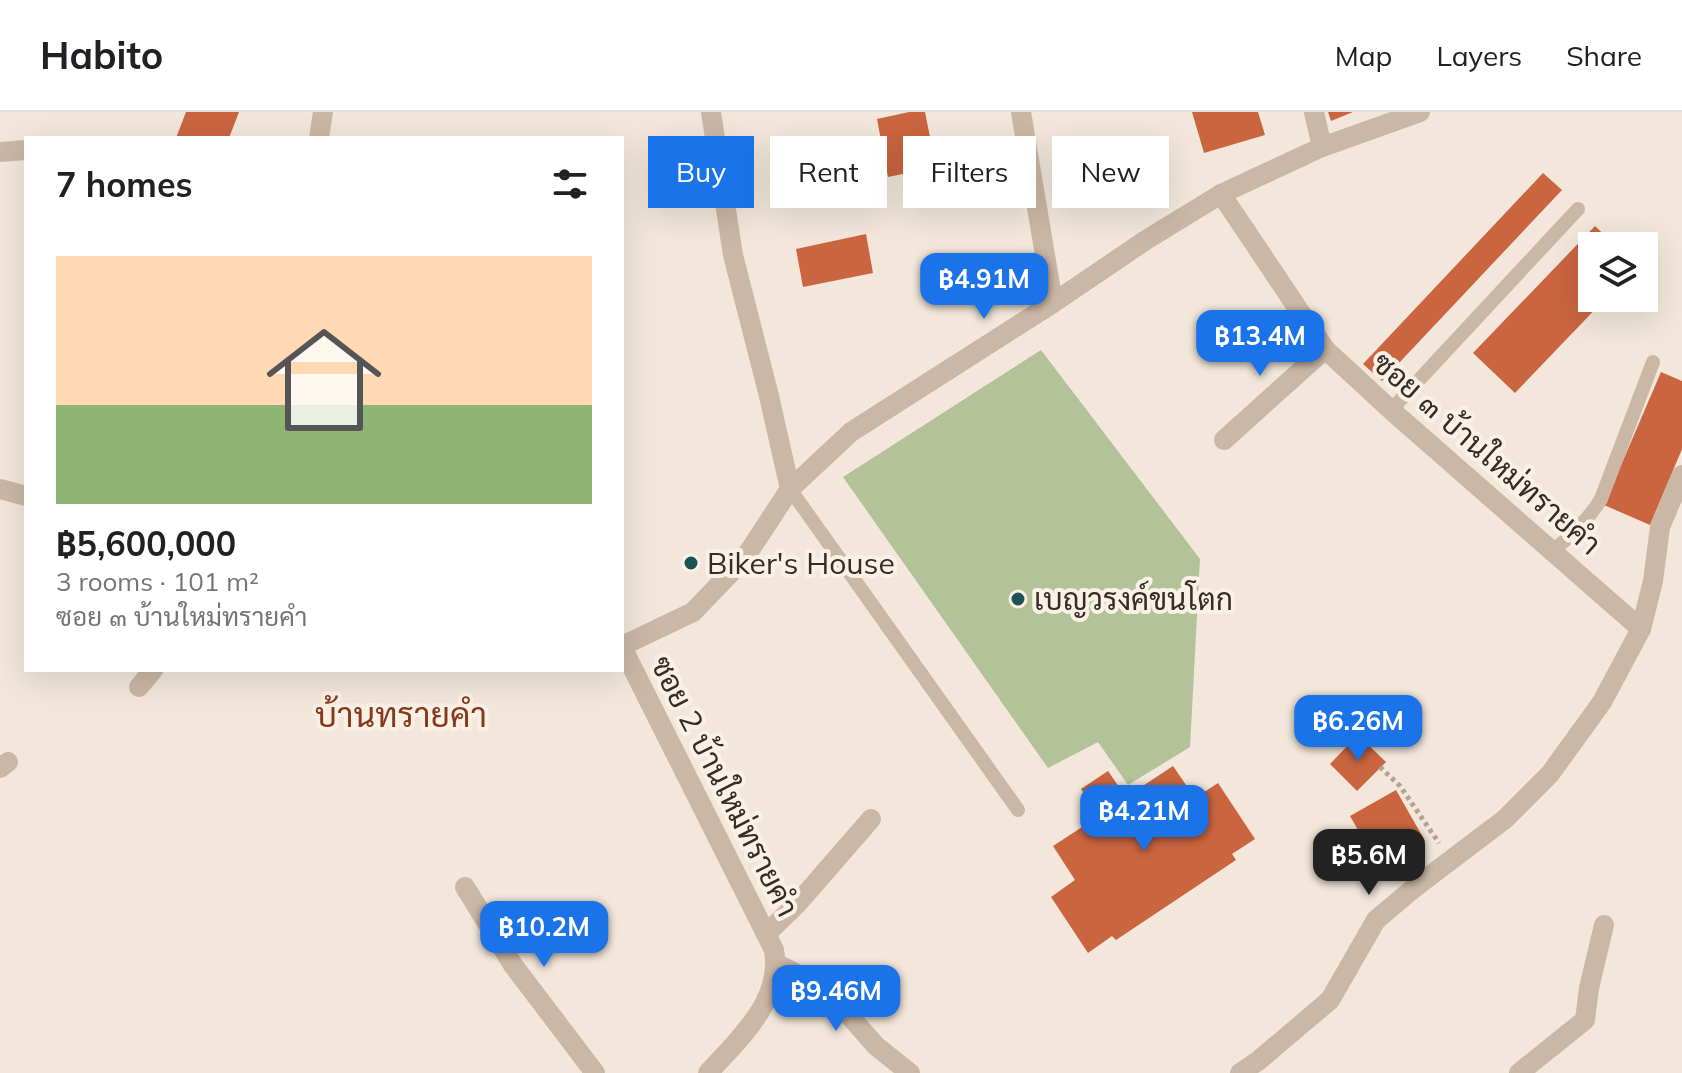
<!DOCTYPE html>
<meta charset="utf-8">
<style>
:root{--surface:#fff;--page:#f2f2f2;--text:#202124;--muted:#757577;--line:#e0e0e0;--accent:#1a73e8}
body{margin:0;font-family:Mulish,Sarabun,sans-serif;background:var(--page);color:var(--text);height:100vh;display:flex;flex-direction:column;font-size:30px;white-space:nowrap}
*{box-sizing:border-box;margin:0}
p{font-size:26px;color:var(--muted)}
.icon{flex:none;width:44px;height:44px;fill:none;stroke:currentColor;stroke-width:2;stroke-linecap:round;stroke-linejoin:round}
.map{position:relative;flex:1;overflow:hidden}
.sheet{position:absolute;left:24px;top:24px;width:600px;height:536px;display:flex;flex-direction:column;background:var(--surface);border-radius:0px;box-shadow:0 8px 32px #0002}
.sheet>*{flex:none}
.guide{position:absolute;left:648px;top:24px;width:760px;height:72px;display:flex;gap:16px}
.buttons{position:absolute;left:1578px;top:120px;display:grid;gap:16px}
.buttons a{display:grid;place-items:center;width:80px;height:80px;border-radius:0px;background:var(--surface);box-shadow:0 8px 32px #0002;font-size:40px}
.price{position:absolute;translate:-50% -68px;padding:0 18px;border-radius:16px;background:var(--accent);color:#fff;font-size:26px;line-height:52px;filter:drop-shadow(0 2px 4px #0008)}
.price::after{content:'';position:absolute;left:50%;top:48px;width:24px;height:18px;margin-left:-12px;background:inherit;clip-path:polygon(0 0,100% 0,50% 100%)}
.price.selected{background:#222;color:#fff}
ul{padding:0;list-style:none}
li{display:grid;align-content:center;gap:16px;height:424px;padding:0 32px}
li+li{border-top:2px solid var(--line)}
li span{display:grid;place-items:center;height:248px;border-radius:0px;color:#555}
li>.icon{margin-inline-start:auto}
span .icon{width:144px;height:144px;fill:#fffc;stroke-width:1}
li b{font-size:34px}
h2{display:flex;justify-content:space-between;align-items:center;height:96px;padding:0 32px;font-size:34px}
.pill{padding:0 28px;border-radius:0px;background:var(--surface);box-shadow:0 8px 32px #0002;font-size:28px;line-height:72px}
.pill.selected{background:var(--accent);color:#fff}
header{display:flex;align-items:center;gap:48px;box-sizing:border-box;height:112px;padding:0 40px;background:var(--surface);border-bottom:2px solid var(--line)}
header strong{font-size:38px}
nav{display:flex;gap:44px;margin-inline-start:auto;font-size:28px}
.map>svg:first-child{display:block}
.green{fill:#b3c299}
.building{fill:#ca6540}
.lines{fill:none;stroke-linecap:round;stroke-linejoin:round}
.path{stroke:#b7a18f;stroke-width:5;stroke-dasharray:4 4;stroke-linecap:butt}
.lane{stroke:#cbb7a5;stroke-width:14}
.street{stroke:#cbb7a5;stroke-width:20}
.poi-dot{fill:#1b5359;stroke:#faf1e6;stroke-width:3}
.labels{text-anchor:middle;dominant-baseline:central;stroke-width:8;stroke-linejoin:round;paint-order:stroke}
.street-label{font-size:30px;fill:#362c27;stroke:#faf1e6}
.poi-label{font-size:30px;fill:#362c27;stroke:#faf1e6;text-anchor:start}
.quarter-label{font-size:34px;fill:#88391d;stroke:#faf1e6}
</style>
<header>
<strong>Habito</strong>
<nav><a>Map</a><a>Layers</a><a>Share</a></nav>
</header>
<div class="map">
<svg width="1682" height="961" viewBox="0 0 1682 961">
<rect width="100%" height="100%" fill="#f2e7da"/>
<!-- green -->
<path class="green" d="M1041,238l159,209 -10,188 -62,38 -30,-43 -50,26 -205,-291z"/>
<!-- building -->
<g class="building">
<path d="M186,0h53l-10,26h-53z"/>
<path d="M909,0h16l11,55 -48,10 -11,-58z"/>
<path d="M1192,0h66l7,23 -61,18z"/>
<path d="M1328,0h25l-22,9z"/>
<path d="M1543,61l19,17 -180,191 -19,-17z"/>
<path d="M1595,114l21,20h-24v52h14l-91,95 -42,-40z"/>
<path d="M866,122l7,39 -70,14 -7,-38z"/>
<path d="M1661,260l21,9v68l-32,76 -46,-20z"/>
<path d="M1358,623l28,27 -29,29 -27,-27z"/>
<path d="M1173,654l22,32 23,-15 37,56 -23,15 4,6 -120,80 -4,-4 -24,17 -37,-56 24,-17 -22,-34 46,-30 -18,-27 27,-18 18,26z"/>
<path d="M1396,678l29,51 -46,26 -29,-51z"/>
</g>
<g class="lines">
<!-- path -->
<path class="path" d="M1380,655l20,19 39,57"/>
<!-- lane -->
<g class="lane">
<path d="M1391,298l187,-201"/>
<path d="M790,377l228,321"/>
<path d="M1552,439c20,-15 36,-31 49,-52l52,-137"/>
</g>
<!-- street -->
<g class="street">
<path d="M711,0l22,143 36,141 21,93"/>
<path d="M1021,0l32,191"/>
<path d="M1314,0l8,35"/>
<path d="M319,26l4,-26"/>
<path d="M0,40l26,-2"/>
<path d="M1221,82l104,155 66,61 250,219"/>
<path d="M1224,328l101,-91"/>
<path d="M0,377l26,7"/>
<path d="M622,534l71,-34 51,-53 46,-70 61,-57 202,-129 93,-63 75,-46 101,-47 98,-35"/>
<path d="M622,535l152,303c9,50 -35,89 -66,123"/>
<path d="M139,575l14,-17"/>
<path d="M0,656l8,-6"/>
<path d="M465,775l48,78 82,108"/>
<path d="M766,822l32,-31 73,-84"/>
<path d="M777,852l48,24 51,58 34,27"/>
<path d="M1240,961l18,-12 72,-61 46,-80 38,-32 91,-69 45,-45 52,-72 39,-73 12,-48 7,-54 22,-52"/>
<path d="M1519,961l66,-53 4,-32 15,-63"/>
</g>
</g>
<!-- markers -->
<g class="poi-dot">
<circle cx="691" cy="451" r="8"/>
<circle cx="1018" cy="487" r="8"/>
</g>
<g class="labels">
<!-- street labels -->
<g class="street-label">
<text transform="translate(1487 341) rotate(41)">ซอย ๓ บ้านใหม่ทรายคำ</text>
<text transform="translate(725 674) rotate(63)">ซอย 2 บ้านใหม่ทรายคำ</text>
</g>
<!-- poi labels -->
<g class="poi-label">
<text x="707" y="451">Biker's House</text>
<text x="1034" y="487">เบญวรงค์ขนโตก</text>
</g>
<!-- quarter labels -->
<g class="quarter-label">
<text x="401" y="602">บ้านทรายคำ</text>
</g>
</g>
</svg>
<div class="buttons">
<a><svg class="icon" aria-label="layers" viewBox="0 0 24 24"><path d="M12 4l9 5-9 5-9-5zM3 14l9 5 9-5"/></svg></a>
</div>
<b class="price" style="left:984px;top:209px">฿4.91M</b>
<b class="price" style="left:1260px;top:266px">฿13.4M</b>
<b class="price" style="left:1358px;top:651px">฿6.26M</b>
<b class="price" style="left:1144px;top:741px">฿4.21M</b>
<b class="price selected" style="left:1369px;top:785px">฿5.6M</b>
<b class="price" style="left:544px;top:857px">฿10.2M</b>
<b class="price" style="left:836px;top:921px">฿9.46M</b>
<div class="guide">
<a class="pill selected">Buy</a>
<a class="pill">Rent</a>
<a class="pill">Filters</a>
<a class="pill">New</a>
</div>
<section class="sheet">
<h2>7 homes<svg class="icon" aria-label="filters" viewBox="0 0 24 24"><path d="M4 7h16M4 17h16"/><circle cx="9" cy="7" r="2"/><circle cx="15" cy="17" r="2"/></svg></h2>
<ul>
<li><span style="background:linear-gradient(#ffd9b3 60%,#8fb573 0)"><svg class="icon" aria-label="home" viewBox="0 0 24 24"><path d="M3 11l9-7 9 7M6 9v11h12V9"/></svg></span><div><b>฿5,600,000</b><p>3 rooms · 101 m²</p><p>ซอย ๓ บ้านใหม่ทรายคำ</p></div></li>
</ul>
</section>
</div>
